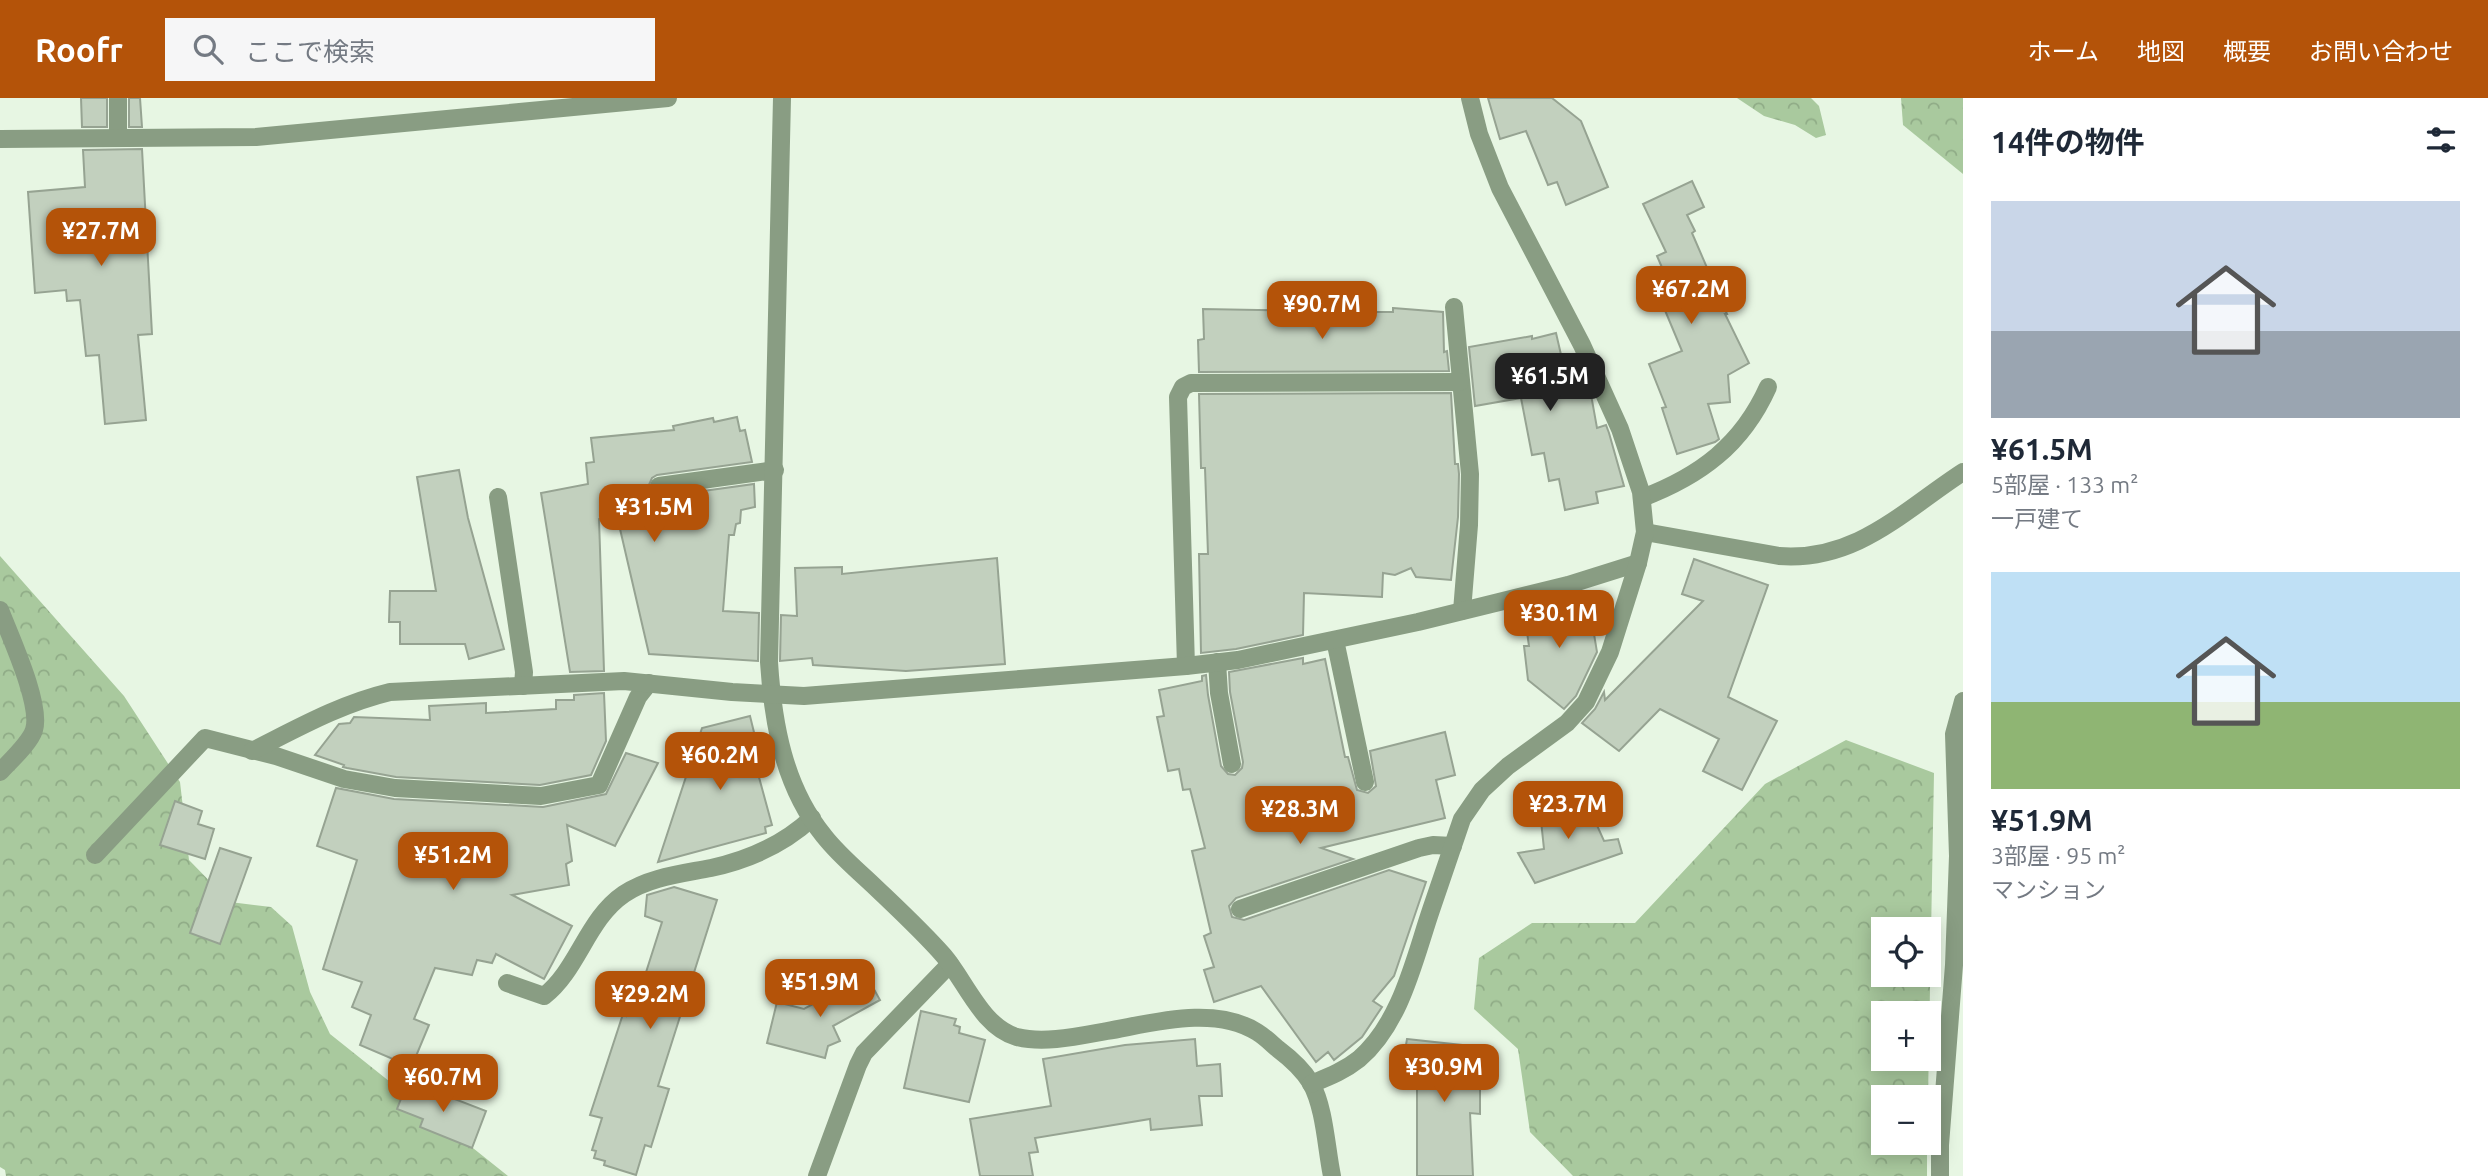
<!DOCTYPE html>
<html lang="ja">
<meta charset="utf-8">
<style>
:root{--surface:#fff;--page:#f6f6f7;--text:#1f2937;--muted:#747a83;--accent:#b45309}
body{margin:0;font-family:Ubuntu,"Noto Sans JP",sans-serif;background:var(--page);color:var(--text);height:100vh;display:flex;flex-direction:column;font-size:26px;white-space:nowrap}
*{box-sizing:border-box;margin:0}
p{font-size:23px;color:var(--muted)}
.icon{flex:none;width:38px;height:38px;fill:none;stroke:currentColor;stroke-width:2;stroke-linecap:round;stroke-linejoin:round}
.map{position:relative;flex:1;overflow:hidden}
.panel{display:flex;flex-direction:column;background:var(--surface);width:525px}
.panel>*{flex:none}
.buttons{position:absolute;left:1871px;top:819px;display:grid;gap:14px}
.buttons a{display:grid;place-items:center;width:70px;height:70px;border-radius:0px;background:var(--surface);box-shadow:0 4px 18px #0003;font-size:35px}
.price{position:absolute;translate:-50% -60px;padding:0 16px;border-radius:14px;background:var(--accent);color:#fff;font-size:23px;line-height:46px;filter:drop-shadow(0 2px 4px #0008)}
.price::after{content:'';position:absolute;left:50%;top:42px;width:21px;height:16px;margin-left:-10px;background:inherit;clip-path:polygon(0 0,100% 0,50% 100%)}
.price.selected{background:#222;color:#fff}
ul{padding:0;list-style:none}
li{display:grid;align-content:center;gap:14px;height:371px;padding:0 28px}
li span{display:grid;place-items:center;height:217px;border-radius:0px;color:#555}
li>.icon{margin-inline-start:auto}
span .icon{width:126px;height:126px;fill:#fffc;stroke-width:1}
li b{font-size:30px}
h2{display:flex;justify-content:space-between;align-items:center;height:84px;padding:0 28px;font-size:30px}
header{display:flex;align-items:center;gap:42px;box-sizing:border-box;height:98px;padding:0 35px;background:var(--accent);color:#fff}
header strong{font-size:33px}
nav{display:flex;gap:38px;margin-inline-start:auto;font-size:24px}
.search{width:490px;height:63px;background:var(--page);display:flex;align-items:center;gap:18px;box-sizing:border-box;padding:0 24px;border-radius:0px;color:var(--muted);font-size:26px}
main{display:flex;flex:1;min-height:0}
.map>svg:first-child{display:block}
.forest{fill:url(#forest-crowns);fill-rule:evenodd}
.building{fill:#c2d0be;stroke:#96a392;stroke-width:2}
.lines{fill:none;stroke-linecap:round;stroke-linejoin:round}
.service{stroke:#899d83;stroke-width:18}
.minor{stroke:#899d83;stroke-width:18}
</style>
<header>
<strong>Roofr</strong>
<div class="search"><svg class="icon" aria-label="search" viewBox="0 0 24 24"><circle cx="10" cy="10" r="6"/><path d="M15 15l6 6"/></svg>ここで検索</div>
<nav><a>ホーム</a><a>地図</a><a>概要</a><a>お問い合わせ</a></nav>
</header>
<main>
<div class="map">
<svg width="1963" height="1078" viewBox="0 0 1963 1078">
<defs>
<pattern id="forest-crowns" width="20" height="18" patternUnits="userSpaceOnUse" patternTransform="scale(1.75)"><rect width="20" height="18" fill="#a9c99e"/><path d="M2 6a3 3 0 1 1 6 0M12 15a3 3 0 1 1 6 0" fill="none" stroke="#90ac87"/></pattern>
</defs>
<rect width="100%" height="100%" fill="#e7f6e3"/>
<!-- forest -->
<g class="forest">
<path d="M1737,0h74l8,8 7,29 -10,3 -21,-13 -31,-9z"/>
<path d="M1901,0h62v76l-60,-49z"/>
<path d="M0,458l124,140 56,86 9,78 41,42 41,5 21,19 18,66 20,42 178,142h-502l-1,-6 -5,-3z"/>
<path d="M1846,642l88,33 -6,324h-45v46h44v33h-354l-43,-44 -12,-83 -44,-40 5,-51 53,-35h103l130,-139zM1928,831v46h-45v-46zM1928,915v46h-45v-46z"/>
</g>
<!-- building -->
<g class="building">
<path d="M81,0h26v29h-25z"/>
<path d="M129,0h11l2,29h-13z"/>
<path d="M1488,0h64l29,23 27,66 -42,18 -9,-23 -9,3 -22,-54 -26,8z"/>
<path d="M142,51l10,185 -14,1 8,85 -41,4 -6,-69 -13,1 -6,-56 -13,1 -1,-11 -31,3 -7,-101 57,-5 -2,-37z"/>
<path d="M1692,83l12,26 -17,8 8,16 -3,2 35,81h-2l24,49 -21,12 2,27 -22,2 11,35 -4,3 -38,12 -15,-46 4,-1 -17,-43 33,-13 -28,-67 13,-5 -10,-23 9,-4 -23,-48z"/>
<path d="M1393,210l50,4 1,40 3,-1 2,20 -250,1 -1,-32 6,-1 -1,-30 154,3h36z"/>
<path d="M1556,235l6,26 10,-2 7,32 10,-2 1,2 7,39 9,-3 3,8 15,53 -28,6 2,11 -33,7 -6,-31 -10,2 -5,-28 -12,2 -11,-57 -46,8 -6,-59 63,-11v3z"/>
<path d="M1451,295l4,71h3l1,10 -1,43 -7,63 -35,-3 -5,-9 -16,7 -12,-2 -1,24 -78,-4 -1,42 -67,14 -35,4 -2,-99h9l-3,-86h-4l-2,-74z"/>
<path d="M737,319l3,14 5,-1 7,32 -95,13 -5,3 -4,9 3,6 9,4 94,-13 1,23 -14,3 -1,13 -4,1 -2,11h-5l-6,76 36,2 -1,48 -109,-7 -32,-138 -18,3 5,152 -34,1 -29,-179 47,-9 -2,-21 8,-1 -3,-24 83,-8 -1,-4 40,-8 1,4z"/>
<path d="M459,372l9,48 36,131 -35,10 -4,-15h-65v-22h-11l1,-31h46l-19,-114z"/>
<path d="M997,460l8,106 -99,7 -93,-6 -1,-7 -32,3 1,-46 16,1 -2,-48 47,-1v7z"/>
<path d="M1694,461l74,26 -40,112 49,24 -35,69 -39,-19 16,-32 -59,-30 -41,42 -37,-28 13,-14 9,-17 1,8 98,-99 -21,-7z"/>
<path d="M1584,504l2,20h6l5,30 -21,44 -12,13 -36,-29 -4,-34h5l-5,-35z"/>
<path d="M1303,560v6l22,-5 20,98h3l9,33 11,3 8,-7 -6,-35 75,-19 10,43 -19,5 9,38 -124,30 32,11 -117,39 -7,8 3,11 12,3 145,-50 37,12 -32,94 -21,25 9,6 -20,30 -28,23 -6,-8 -12,10 -55,-76 -47,16 -10,-32 10,-3 -10,-31 7,-3 -19,-82 13,-3 -15,-59 -7,1 -4,-21 -11,2 -11,-54 7,-1 -5,-26 43,-9v-5l4,-1 2,20 13,71 7,8 7,1 7,-7 1,-6 -13,-70 -1,-20z"/>
<path d="M604,595l2,48 -15,34 -51,10 -144,-8 -49,-9 -4,-1 1,-2 -29,-10 24,-31 11,-1 4,-6 76,3 -1,-14 57,-3v10l70,-4v-9h18v-5z"/>
<path d="M750,618l13,53 -6,1 15,55 -7,2 1,6 -108,29 44,-134z"/>
<path d="M626,655l32,10 -43,83 -48,-21 5,36 -6,3 3,21 -57,10 60,31 -28,53 -48,-25 -4,9 -15,-3 -5,15 -37,-7 -21,51 15,6 -25,60 -11,-26 -33,-14 11,-30 -19,-8 10,-25 -39,-13 34,-109 -40,-14 19,-58 58,11 149,8 63,-13z"/>
<path d="M1582,694l22,49 14,-2 4,14 -87,30 -17,-30 26,-4 -4,-38z"/>
<path d="M175,703l27,10 -4,13 16,5 -9,30 -45,-14z"/>
<path d="M220,750l31,10 -31,86 -30,-11z"/>
<path d="M674,789l43,13 -59,186 11,3 -18,58 -6,-2 -9,30 -32,-10 1,-4 -11,-3 2,-7 -4,-1 10,-32 -12,-3 33,-101 3,2 10,-30 5,2 21,-66 -17,-6 2,-21z"/>
<path d="M866,877l14,25 -47,26 7,15 -12,5 -3,12 -58,-15 10,-41 27,7z"/>
<path d="M921,913l35,8 -2,6 6,2 -1,6 26,7 -16,62 -65,-14z"/>
<path d="M1195,941l2,27 23,-2 2,32h-23l3,29 -51,5 -1,-11 -115,19 3,14 -9,1 4,23h-53l-10,-57 81,-13 -8,-47 82,-14z"/>
<path d="M1407,941l73,8v67l-10,-1 3,63h-56v-94l-17,-4z"/>
<path d="M408,983l78,30 -14,37 -52,-21 3,-8 -26,-10z"/>
</g>
<g class="lines">
<!-- service -->
<g class="service">
<path d="M1454,209l16,167 -1,51 -7,86"/>
<path d="M659,388l116,-16"/>
<path d="M498,399l26,175 -1,14"/>
<path d="M1642,400c58,-22 100,-53 126,-111"/>
<path d="M1335,542l30,142"/>
<path d="M1217,564l2,31 13,71"/>
<path d="M1186,568l-8,-269 5,-10 8,-4 269,-1"/>
<path d="M95,757l110,-117 71,18 68,23 51,9 146,8 58,-11 39,-88 11,-14"/>
<path d="M1240,811l179,-61 14,-3 20,1"/>
<path d="M507,885l37,13c34,-26 43,-77 80,-102 26,-17 57,-20 87,-26 37,-8 73,-24 101,-50"/>
<path d="M817,1078l41,-111 6,-12 86,-89"/>
</g>
<!-- minor -->
<g class="minor">
<path d="M118,0v40"/>
<path d="M782,0l-13,564c4,62 15,125 55,174 14,18 32,33 49,49 24,23 49,46 71,71 22,26 38,71 73,81 27,7 62,-1 90,-6 46,-8 107,-26 150,1 8,5 14,11 21,17 12,9 25,21 33,34 14,26 15,64 21,93"/>
<path d="M0,41l256,-2 412,-39"/>
<path d="M1645,434l134,24c77,6 124,-45 184,-84"/>
<path d="M0,512c10,26 42,95 34,120 -4,13 -24,31 -34,42"/>
<path d="M252,653c46,-23 88,-47 138,-59l234,-11 108,11 72,4 382,-30 52,-6 180,-38 150,-37 70,-22"/>
<path d="M1311,986c17,-7 33,-13 48,-25 42,-36 55,-99 72,-149 10,-30 21,-61 31,-91l20,-29 26,-24 59,-43 19,-21 24,-50 28,-89 7,-31 -4,-40 -21,-63 -38,-84 -82,-157 -21,-54 -9,-36"/>
<path d="M1940,1078v-31l14,-180 4,-109 -4,-122 9,-33"/>
</g>
</g>
</svg>
<div class="buttons">
<a><svg class="icon" aria-label="locate" viewBox="0 0 24 24"><circle cx="12" cy="12" r="6"/><path d="M12 2v4M12 18v4M2 12h4M18 12h4"/></svg></a>
<a>+</a>
<a>−</a>
</div>
<b class="price" style="left:101px;top:170px">¥27.7M</b>
<b class="price" style="left:1691px;top:228px">¥67.2M</b>
<b class="price" style="left:1322px;top:243px">¥90.7M</b>
<b class="price selected" style="left:1550px;top:315px">¥61.5M</b>
<b class="price" style="left:654px;top:446px">¥31.5M</b>
<b class="price" style="left:1559px;top:552px">¥30.1M</b>
<b class="price" style="left:720px;top:694px">¥60.2M</b>
<b class="price" style="left:1568px;top:743px">¥23.7M</b>
<b class="price" style="left:1300px;top:748px">¥28.3M</b>
<b class="price" style="left:453px;top:794px">¥51.2M</b>
<b class="price" style="left:820px;top:921px">¥51.9M</b>
<b class="price" style="left:650px;top:933px">¥29.2M</b>
<b class="price" style="left:1444px;top:1006px">¥30.9M</b>
<b class="price" style="left:443px;top:1016px">¥60.7M</b>
</div>
<section class="panel">
<h2>14件の物件<svg class="icon" aria-label="filters" viewBox="0 0 24 24"><path d="M4 7h16M4 17h16"/><circle cx="9" cy="7" r="2"/><circle cx="15" cy="17" r="2"/></svg></h2>
<ul>
<li><span style="background:linear-gradient(#c9d6e8 60%,#9aa5b1 0)"><svg class="icon" aria-label="home" viewBox="0 0 24 24"><path d="M3 11l9-7 9 7M6 9v11h12V9"/></svg></span><div><b>¥61.5M</b><p>5部屋 · 133 m²</p><p>一戸建て</p></div></li>
<li><span style="background:linear-gradient(#bfe0f5 60%,#8fb573 0)"><svg class="icon" aria-label="home" viewBox="0 0 24 24"><path d="M3 11l9-7 9 7M6 9v11h12V9"/></svg></span><div><b>¥51.9M</b><p>3部屋 · 95 m²</p><p>マンション</p></div></li>
</ul>
</section>
</main>
